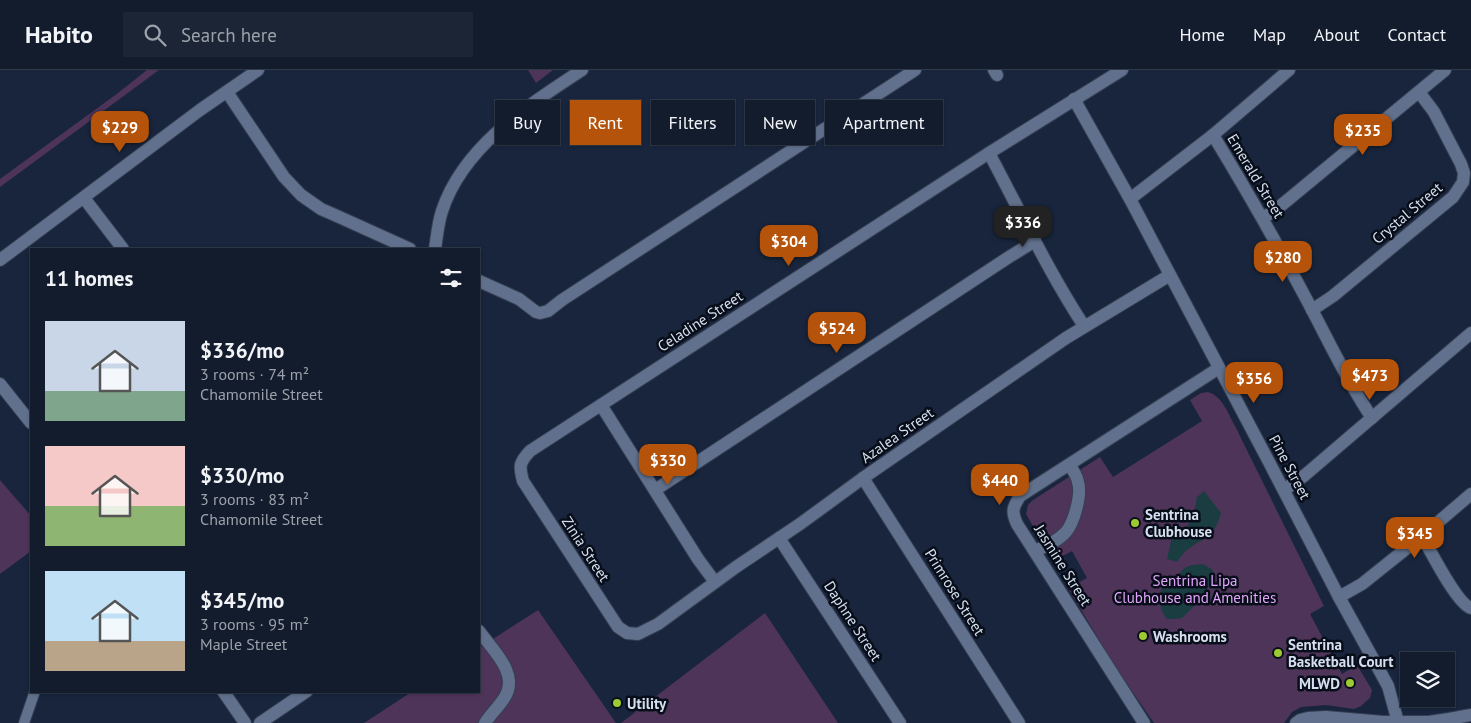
<!DOCTYPE html>
<meta charset="utf-8">
<style>
:root{--surface:#121c2d;--page:#1b2535;--text:#f1f3f6;--muted:#9ca1aa;--line:#313a49;--accent:#b45309}
body{margin:0;font-family:"PT Sans",sans-serif;background:var(--page);color:var(--text);height:100vh;display:flex;flex-direction:column;font-size:19px;white-space:nowrap}
*{box-sizing:border-box;margin:0}
p{font-size:16px;color:var(--muted)}
.icon{flex:none;width:28px;height:28px;fill:none;stroke:currentColor;stroke-width:2;stroke-linecap:round;stroke-linejoin:round}
.map{position:relative;flex:1;overflow:hidden}
.details{position:absolute;left:30px;top:178px;width:450px;height:445px;display:flex;flex-direction:column;background:var(--surface);border-radius:0px;box-shadow:0 1px 4px #0004,0 0 0 1px var(--line)}
.details>*{flex:none}
.banner{position:absolute;left:495px;top:30px;width:475px;height:45px;display:flex;gap:10px}
.fabs{position:absolute;left:1400px;top:582px;display:grid;gap:10px}
.fabs a{display:grid;place-items:center;width:55px;height:55px;border-radius:0px;background:var(--surface);box-shadow:0 1px 4px #0004,0 0 0 1px var(--line);font-size:25px}
.price{position:absolute;translate:-50% -42px;padding:0 11px;border-radius:10px;background:var(--accent);color:#fff;font-size:16px;line-height:32px;filter:drop-shadow(0 1px 2px #0008)}
.price::after{content:'';position:absolute;left:50%;top:30px;width:15px;height:11px;margin-left:-8px;background:inherit;clip-path:polygon(0 0,100% 0,50% 100%)}
.price.on{background:#222;color:#fff}
ul{padding:0;list-style:none}
li{display:flex;align-items:center;gap:15px;height:125px;padding:0 15px}
li span{display:grid;place-items:center;flex:none;width:140px;height:100px;border-radius:0px;color:#555}
li>.icon{margin-inline-start:auto}
span .icon{width:60px;height:60px;fill:#fffc;stroke-width:1}
li b{font-size:21px}
h2{display:flex;justify-content:space-between;align-items:center;height:60px;padding:0 15px;font-size:21px}
.tag{padding:0 18px;border-radius:0px;background:var(--surface);box-shadow:0 1px 4px #0004,0 0 0 1px var(--line);font-size:18px;line-height:45px}
.tag.on{background:var(--accent);color:#fff}
header{display:flex;align-items:center;gap:30px;box-sizing:border-box;height:70px;padding:0 25px;background:var(--surface);border-bottom:1px solid var(--line)}
header strong{font-size:24px}
nav{display:flex;gap:28px;margin-inline-start:auto;font-size:18px}
.search{width:350px;height:45px;background:var(--page);display:flex;align-items:center;gap:12px;box-sizing:border-box;padding:0 18px;border-radius:0px;color:var(--muted);font-size:19px}
.map>svg:first-child{display:block}
.green{fill:#4e3459}
.water{fill:#1a3d42}
.lines{fill:none;stroke-linecap:round;stroke-linejoin:round}
.lane-casing{stroke:#363f53;stroke-width:12}
.street-casing{stroke:#363f53;stroke-width:14}
.lane{stroke:#61718d;stroke-width:10}
.street{stroke:#61718d;stroke-width:12}
.poi-dot{fill:#9dca30;stroke:#080e19;stroke-width:2}
.labels{text-anchor:middle;dominant-baseline:central;stroke-width:5;stroke-linejoin:round;paint-order:stroke}
.street-label{font-size:15px;fill:#d6dfef;stroke:#080e19}
.poi-label{font-size:15px;font-weight:bold;fill:#d6dfef;stroke:#080e19;text-anchor:start}
.park-label{font-size:15px;fill:#e3a6fc;stroke:#080e19}
</style>
<header>
<strong>Habito</strong>
<div class="search"><svg class="icon" aria-label="search" viewBox="0 0 24 24"><circle cx="10" cy="10" r="6"/><path d="M15 15l6 6"/></svg>Search here</div>
<nav><a>Home</a><a>Map</a><a>About</a><a>Contact</a></nav>
</header>
<div class="map">
<svg width="1471" height="653" viewBox="0 0 1471 653">
<rect width="100%" height="100%" fill="#18253c"/>
<!-- green -->
<g class="green">
<path d="M147,0h12l-159,117v-8l118,-86z"/>
<path d="M528,0h25l-17,13z"/>
<path d="M1208,322c14,4 20,21 27,34l89,180 -14,8 32,60 15,-9 15,25 -2,8 -9,8 -7,3 -28,-4 -25,2 -9,5 -8,11h-130l-40,-58 -46,-77 19,-10 -15,-27 -19,10 -27,-47 2,-9 5,-5 67,-43 13,20 89,-56 -12,-21 11,-7z"/>
<path d="M0,410l31,36v35l-31,23z"/>
<path d="M538,540l78,113h-252l49,-32h66v-43z"/>
<path d="M765,543l73,110h-217z"/>
</g>
<!-- water -->
<g class="water">
<path d="M1204,421l17,22c-8,27 -14,22 -34,37 -4,3 -7,8 -10,12l-10,-3 6,-26 13,-5 7,-10 4,-21z"/>
<path d="M1203,494l10,6 -6,22 -15,16 -10,10 -8,1h-7c-9,-12 -8,-20 -5,-34l13,3c7,-20 5,-22 28,-24z"/>
</g>
<g class="lines">
<defs>
<path id="lane" d="M24,653l11,-32"/>
<g id="street">
<path d="M994,0l3,5"/>
<path d="M1122,0l-133,83 -459,298c-11,12 -11,15 -7,30l95,146 9,6 11,1 20,-10 78,-57 64,-43 63,-46 203,-140 104,-63"/>
<path d="M227,22l57,85 17,18 20,14 16,7 73,33"/>
<path d="M1074,29l56,100 140,265 69,133 49,89 10,36"/>
<path d="M1213,65c31,51 61,103 89,156 23,42 43,87 70,127"/>
<path d="M989,83c31,58 59,118 95,173"/>
<path d="M84,128l39,51"/>
<path d="M1130,129l83,-64 76,-65"/>
<path d="M1263,148l15,-10 167,-138"/>
<path d="M435,179c2,-13 3,-26 7,-38 21,-64 85,-105 140,-141"/>
<path d="M0,190l200,-150 58,-40"/>
<path d="M479,211l40,18 17,13 4,1 8,-2 14,-11 353,-230"/>
<path d="M1312,240l21,-14 120,-99 10,-15 1,-9 -3,-9 -27,-52 -15,-20"/>
<path d="M0,314l31,39"/>
<path d="M601,335l97,154 17,23"/>
<path d="M863,408l156,245"/>
<path d="M655,420l354,-233 26,-16"/>
<path d="M1284,420l21,-15 166,-142"/>
<path d="M1422,466c8,14 35,68 49,72"/>
<path d="M779,468l121,185"/>
<path d="M1035,481c11,-5 23,-10 31,-19 8,-10 16,-37 12,-50 -1,-6 -5,-12 -9,-17"/>
<path d="M1339,527l23,-13 60,-48 49,-42"/>
<path d="M479,561c12,17 39,41 27,64 -5,10 -15,18 -21,28"/>
<path d="M223,621l22,32"/>
<path d="M260,653l47,-32"/>
<path d="M1144,653l-127,-199c-6,-13 -4,-17 3,-28l199,-128"/>
<path d="M1296,653l4,-3 8,-2 18,-1 57,5h46l20,-3 22,-4"/>
</g>
</defs>
<!-- lane casing -->
<use href="#lane" class="lane-casing"/>
<!-- street casing -->
<use href="#street" class="street-casing"/>
<!-- lane -->
<use href="#lane" class="lane"/>
<!-- street -->
<use href="#street" class="street"/>
</g>
<!-- markers -->
<g class="poi-dot">
<circle cx="1135" cy="453" r="5"/>
<circle cx="1143" cy="566" r="5"/>
<circle cx="1278" cy="583" r="5"/>
<circle cx="1350" cy="613" r="5"/>
<circle cx="617" cy="633" r="5"/>
</g>
<g class="labels">
<!-- street labels -->
<g class="street-label">
<text transform="translate(1256 106) rotate(59)">Emerald Street</text>
<text transform="translate(1407 143) rotate(-40)">Crystal Street</text>
<text transform="translate(700 251) rotate(-33)">Celadine Street</text>
<text transform="translate(897 365) rotate(-35)">Azalea Street</text>
<text transform="translate(1290 397) rotate(62)">Pine Street</text>
<text transform="translate(586 479) rotate(57)">Zinia Street</text>
<text transform="translate(1063 495) rotate(58)">Jasmine Street</text>
<text transform="translate(955 522) rotate(58)">Primrose Street</text>
<text transform="translate(853 551) rotate(57)">Daphne Street</text>
</g>
<!-- poi labels -->
<g class="poi-label">
<text x="1145" y="444">Sentrina<tspan x="1145" dy="17">Clubhouse</tspan></text>
<text x="1153" y="566">Washrooms</text>
<text x="1288" y="574">Sentrina<tspan x="1288" dy="17">Basketball Court</tspan></text>
<text x="1340" y="613" text-anchor="end">MLWD</text>
<text x="627" y="633">Utility</text>
</g>
<!-- park labels -->
<g class="park-label">
<text x="1195" y="510">Sentrina Lipa<tspan x="1195" dy="17">Clubhouse and Amenities</tspan></text>
</g>
</g>
</svg>
<div class="fabs">
<a><svg class="icon" aria-label="layers" viewBox="0 0 24 24"><path d="M12 4l9 5-9 5-9-5zM3 14l9 5 9-5"/></svg></a>
</div>
<b class="price" style="left:120px;top:83px">$229</b>
<b class="price" style="left:1363px;top:86px">$235</b>
<b class="price on" style="left:1023px;top:178px">$336</b>
<b class="price" style="left:789px;top:197px">$304</b>
<b class="price" style="left:1283px;top:213px">$280</b>
<b class="price" style="left:837px;top:284px">$524</b>
<b class="price" style="left:1370px;top:331px">$473</b>
<b class="price" style="left:1254px;top:334px">$356</b>
<b class="price" style="left:668px;top:416px">$330</b>
<b class="price" style="left:1000px;top:436px">$440</b>
<b class="price" style="left:1415px;top:489px">$345</b>
<div class="banner">
<a class="tag">Buy</a>
<a class="tag on">Rent</a>
<a class="tag">Filters</a>
<a class="tag">New</a>
<a class="tag">Apartment</a>
</div>
<section class="details">
<h2>11 homes<svg class="icon" aria-label="filters" viewBox="0 0 24 24"><path d="M4 7h16M4 17h16"/><circle cx="9" cy="7" r="2"/><circle cx="15" cy="17" r="2"/></svg></h2>
<ul>
<li><span style="background:linear-gradient(#c9d6e8 70%,#7fa58c 0)"><svg class="icon" aria-label="home" viewBox="0 0 24 24"><path d="M3 11l9-7 9 7M6 9v11h12V9"/></svg></span><div><b>$336/mo</b><p>3 rooms · 74 m²</p><p>Chamomile Street</p></div></li>
<li><span style="background:linear-gradient(#f6c9c9 60%,#8fb573 0)"><svg class="icon" aria-label="home" viewBox="0 0 24 24"><path d="M3 11l9-7 9 7M6 9v11h12V9"/></svg></span><div><b>$330/mo</b><p>3 rooms · 83 m²</p><p>Chamomile Street</p></div></li>
<li><span style="background:linear-gradient(#bfe0f5 70%,#b9a48a 0)"><svg class="icon" aria-label="home" viewBox="0 0 24 24"><path d="M3 11l9-7 9 7M6 9v11h12V9"/></svg></span><div><b>$345/mo</b><p>3 rooms · 95 m²</p><p>Maple Street</p></div></li>
</ul>
</section>
</div>
